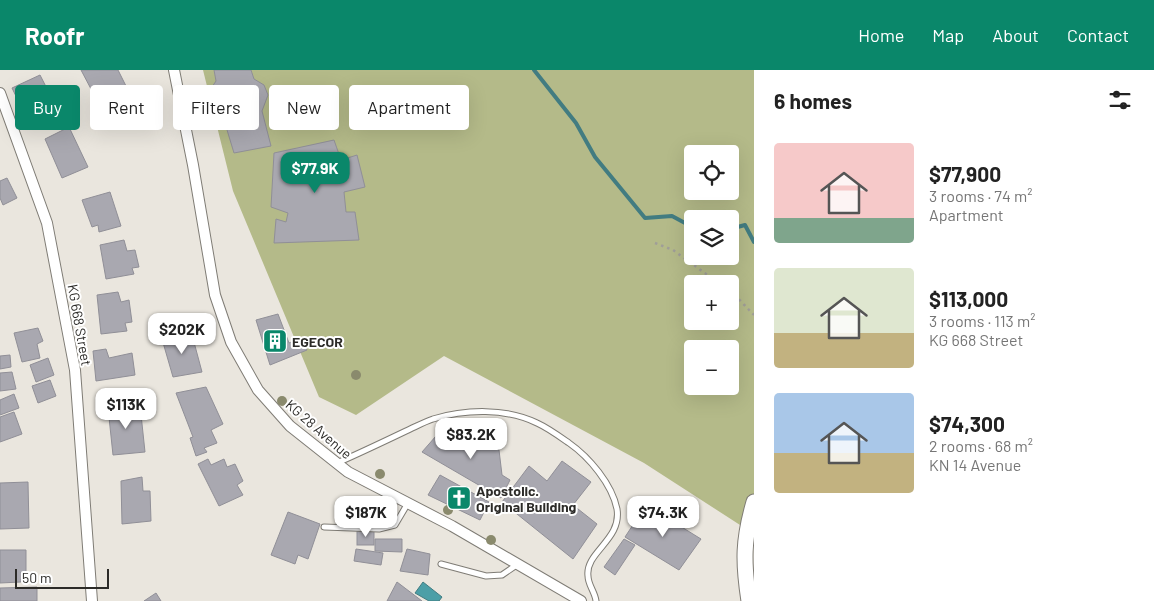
<!DOCTYPE html>
<meta charset="utf-8">
<style>
:root{--surface:#fff;--page:#f6f6f6;--text:#222;--muted:#767676;--accent:#0a876a}
body{margin:0;font-family:Barlow,sans-serif;background:var(--page);color:var(--text);height:100vh;display:flex;flex-direction:column;font-size:19px;white-space:nowrap}
*{box-sizing:border-box;margin:0}
p{font-size:16px;color:var(--muted)}
.icon{flex:none;width:28px;height:28px;fill:none;stroke:currentColor;stroke-width:2;stroke-linecap:round;stroke-linejoin:round}
.map{position:relative;flex:1;overflow:hidden}
.drawer{display:flex;flex-direction:column;background:var(--surface);width:400px}
.drawer>*{flex:none}
.top-card{position:absolute;left:15px;top:15px;width:475px;height:45px;display:flex;gap:10px}
.buttons{position:absolute;left:684px;top:75px;display:grid;gap:10px}
.buttons a{display:grid;place-items:center;width:55px;height:55px;border-radius:5px;background:var(--surface);box-shadow:0 5px 20px #0002;font-size:25px}
.scale{position:absolute;left:15px;bottom:12px;width:94px;box-sizing:border-box;padding-left:5px;border:2px solid #2c2b28;border-top:0;font-size:14px;line-height:18px;white-space:nowrap;color:#2c2b28;-webkit-text-stroke:4px #fff;paint-order:stroke}
.price{position:absolute;translate:-50% -42px;padding:0 11px;border-radius:10px;background:#fff;color:#222;font-size:16px;line-height:32px;filter:drop-shadow(0 1px 2px #0008)}
.price::after{content:'';position:absolute;left:50%;top:30px;width:15px;height:11px;margin-left:-8px;background:inherit;clip-path:polygon(0 0,100% 0,50% 100%)}
.price.current{background:var(--accent);color:#fff}
ul{padding:0;list-style:none}
li{display:flex;align-items:center;gap:15px;height:125px;padding:0 20px}
li span{display:grid;place-items:center;flex:none;width:140px;height:100px;border-radius:5px;color:#555}
li>.icon{margin-inline-start:auto}
span .icon{width:60px;height:60px;fill:#fffc;stroke-width:1}
li b{font-size:21px}
h2{display:flex;justify-content:space-between;align-items:center;height:60px;padding:0 20px;font-size:21px}
.pill{padding:0 18px;border-radius:5px;background:var(--surface);box-shadow:0 5px 20px #0002;font-size:18px;line-height:45px}
.pill.current{background:var(--accent);color:#fff}
header{display:flex;align-items:center;gap:30px;box-sizing:border-box;height:70px;padding:0 25px;background:var(--accent);color:#fff}
header strong{font-size:24px}
nav{display:flex;gap:28px;margin-inline-start:auto;font-size:18px}
main{display:flex;flex:1;min-height:0}
.map>svg:first-child{display:block}
.green{fill:#b4ba89;fill-rule:evenodd}
.water{fill:#4c9fa7;stroke:#427c81}
.lines{fill:none;stroke-linecap:round;stroke-linejoin:round}
.stream{stroke:#427c81;stroke-width:4}
.building{fill:#a9a8b0;stroke:#908f97}
.service-casing{stroke:#7f7c75;stroke-width:7}
.minor-casing{stroke:#7f7c75;stroke-width:12}
.secondary-casing{stroke:#7f7c75;stroke-width:17}
.path{stroke:#a09e98;stroke-width:2.5;stroke-dasharray:2.5 4;stroke-linecap:butt}
.service{stroke:#fff;stroke-width:5}
.minor{stroke:#fff;stroke-width:10}
.secondary{stroke:#fff;stroke-width:15}
.tree{fill:#8a8a6d}
.labels{text-anchor:middle;dominant-baseline:central;stroke-width:4;stroke-linejoin:round;paint-order:stroke}
.street-label{font-size:14px;fill:#2c2b28;stroke:#fff}
.poi-label{font-size:14px;font-weight:bold;fill:#2c2b28;stroke:#fff;text-anchor:start}
</style>
<header>
<strong>Roofr</strong>
<nav><a>Home</a><a>Map</a><a>About</a><a>Contact</a></nav>
</header>
<main>
<div class="map">
<svg width="754" height="531" viewBox="0 0 754 531">
<rect width="100%" height="100%" fill="#eae6de"/>
<!-- green -->
<path class="green" d="M203,0h551v464l-110,-71 -200,-107 -88,59 -37,-18 -86,-206zM692,84h38v37h-38zM692,149h38v37h-38zM692,214h38v37h-38zM692,279h38v37h-38z"/>
<!-- water -->
<path class="water" d="M423,512l19,15 -3,4h-10l-14,-8z"/>
<g class="lines">
<!-- stream -->
<g class="stream">
<path d="M534,0l42,53 19,34 50,61 27,-2 13,7h7"/>
<path d="M730,159l15,-4 9,17"/>
</g>
</g>
<!-- building -->
<g class="building">
<path d="M81,0h37l11,22 -29,14z"/>
<path d="M214,0h37l3,9 10,6 4,10 -6,16 9,35 -37,7 -10,-33 -12,4 -6,-28 10,-15z"/>
<path d="M40,5l19,37 -28,15 -19,-39z"/>
<path d="M69,57l19,40 -26,11 -17,-39z"/>
<path d="M334,70l7,20 16,-5 8,32 -21,5 2,20h9l4,28 -85,3 2,-24 10,3 2,-9 -17,-6 3,-54z"/>
<path d="M7,108l10,20 -14,7 -3,-7v-17z"/>
<path d="M110,122l11,34 -22,6 -1,-7 -6,2 -10,-27z"/>
<path d="M124,170l3,11 8,-1 4,17 -7,1 2,6 -28,5 -6,-34z"/>
<path d="M118,222l3,10 8,-2 3,22 -7,1 2,8 -26,3 -4,-39z"/>
<path d="M278,244l11,29 13,-5 5,12 -37,15 -14,-45z"/>
<path d="M38,258l5,13 -6,3 3,14 -18,4 -8,-29z"/>
<path d="M191,261l11,41 -29,5 -11,-38z"/>
<path d="M106,279l3,9 23,-5 3,22 -39,6 -3,-30z"/>
<path d="M10,285l1,12 -11,2v-13z"/>
<path d="M48,288l6,17 -18,7 -6,-17z"/>
<path d="M12,302l4,17 -16,2v-18z"/>
<path d="M50,310l6,16 -18,7 -6,-17z"/>
<path d="M206,317l17,37 -12,6 6,13 -13,5 3,4 -11,4 -6,-18 3,-1 -17,-44z"/>
<path d="M14,324l5,14 -19,7v-15z"/>
<path d="M140,335l5,47 -32,3 -5,-47z"/>
<path d="M14,342l8,22 -22,8v-25z"/>
<path d="M468,361l8,4 13,-2 3,14 7,3 3,25 8,5 -9,18 -79,-46 14,-16 7,4z"/>
<path d="M208,389l3,6 13,-6 3,8 8,-3 8,17 -6,4 6,10 -24,11 -21,-42z"/>
<path d="M562,391l29,21 -18,23 24,19 -24,35 -71,-57 27,-36 18,15z"/>
<path d="M440,405l49,27 -9,18 -52,-25z"/>
<path d="M142,407l1,14h7l1,30 -29,3 -1,-43z"/>
<path d="M28,412l1,46 -29,1v-46z"/>
<path d="M646,435l55,34 -22,31 -54,-33z"/>
<path d="M288,442l32,12 -12,35 -10,-4 -3,9 -24,-9z"/>
<rect x="357" y="461" width="17" height="14"/>
<path d="M375,469h27v13l-27,-1z"/>
<path d="M624,469l11,6 -20,30 -11,-8z"/>
<path d="M356,479l27,4 -2,12 -27,-4z"/>
<path d="M407,479l23,5 -2,21 -28,-4z"/>
<path d="M0,480h26v22h-5v10l-21,1z"/>
<path d="M397,512l25,19h-35z"/>
<path d="M37,517v14h-37v-13z"/>
<path d="M156,523l5,8h-17z"/>
</g>
<g class="lines">
<defs>
<g id="service">
<path d="M337,393c23,-10 46,-21 69,-32 9,-4 18,-9 27,-12 33,-10 73,-11 104,4 11,5 22,13 32,20 20,14 43,41 48,66 5,31 -32,43 -29,67 0,9 7,16 8,25"/>
<path d="M324,457l55,2 16,-4 13,-22"/>
<path d="M441,494l45,12 16,-1 16,-11"/>
</g>
<g id="minor">
<path d="M174,0l19,95 22,130 16,47 27,48 32,36 58,46 104,54 129,75"/>
<path d="M0,23l47,130 28,147 17,231"/>
</g>
<path id="secondary" d="M749,531c-6,-39 -6,-61 5,-99"/>
</defs>
<!-- service casing -->
<use href="#service" class="service-casing"/>
<!-- minor casing -->
<use href="#minor" class="minor-casing"/>
<!-- secondary casing -->
<use href="#secondary" class="secondary-casing"/>
<!-- path -->
<g class="path">
<path d="M655,173l18,7 47,34"/>
<path d="M730,220l24,25"/>
</g>
<!-- service -->
<use href="#service" class="service"/>
<!-- minor -->
<use href="#minor" class="minor"/>
<!-- secondary -->
<use href="#secondary" class="secondary"/>
</g>
<!-- trees -->
<g class="tree">
<circle cx="356" cy="305" r="5"/>
<circle cx="282" cy="331" r="5"/>
<circle cx="380" cy="404" r="5"/>
<circle cx="448" cy="440" r="5"/>
<circle cx="491" cy="470" r="5"/>
</g>
<!-- icons -->
<defs>
<symbol id="building-square" viewBox="-11 -11 22 22"><rect x="-9" y="-9" width="18" height="18" rx="4" fill="#0a876a" stroke="#fff"/><path d="M-4-6H4V6H1V3H-1V6H-4ZM-2.5-4.3h1.7v1.8h-1.7ZM.8-4.3h1.7v1.8H.8ZM-2.5-1h1.7V.8h-1.7ZM.8-1h1.7V.8H.8Z" fill="#fff"/></symbol>
<symbol id="church-square" viewBox="-11 -11 22 22"><rect x="-9" y="-9" width="18" height="18" rx="4" fill="#0a876a" stroke="#fff"/><path d="M-1.2-6h2.4v3.5h3.3v2.4h-3.3V6h-2.4V-.1h-3.3v-2.4h3.3Z" fill="#fff"/></symbol>
</defs>
<g fill-rule="evenodd">
<use href="#building-square" x="261" y="257" width="28" height="28"/>
<use href="#church-square" x="445" y="414" width="28" height="28"/>
</g>
<g class="labels">
<!-- street labels -->
<g class="street-label">
<text transform="translate(80 255) rotate(80)">KG 668 Street</text>
<text transform="translate(319 359) rotate(41)">KG 28 Avenue</text>
</g>
<!-- poi labels -->
<g class="poi-label">
<text x="292" y="271">EGECOR</text>
<text x="476" y="420">Apostolic.<tspan x="476" dy="16">Original Building</tspan></text>
</g>
</g>
</svg>
<div class="buttons">
<a><svg class="icon" aria-label="locate" viewBox="0 0 24 24"><circle cx="12" cy="12" r="6"/><path d="M12 2v4M12 18v4M2 12h4M18 12h4"/></svg></a>
<a><svg class="icon" aria-label="layers" viewBox="0 0 24 24"><path d="M12 4l9 5-9 5-9-5zM3 14l9 5 9-5"/></svg></a>
<a>+</a>
<a>−</a>
</div>
<div class="scale">50 m</div>
<b class="price current" style="left:315px;top:124px">$77.9K</b>
<b class="price" style="left:182px;top:285px">$202K</b>
<b class="price" style="left:126px;top:360px">$113K</b>
<b class="price" style="left:471px;top:390px">$83.2K</b>
<b class="price" style="left:366px;top:468px">$187K</b>
<b class="price" style="left:663px;top:468px">$74.3K</b>
<div class="top-card">
<a class="pill current">Buy</a>
<a class="pill">Rent</a>
<a class="pill">Filters</a>
<a class="pill">New</a>
<a class="pill">Apartment</a>
</div>
</div>
<section class="drawer">
<h2>6 homes<svg class="icon" aria-label="filters" viewBox="0 0 24 24"><path d="M4 7h16M4 17h16"/><circle cx="9" cy="7" r="2"/><circle cx="15" cy="17" r="2"/></svg></h2>
<ul>
<li><span style="background:linear-gradient(#f6c9c9 75%,#7fa58c 0)"><svg class="icon" aria-label="home" viewBox="0 0 24 24"><path d="M3 11l9-7 9 7M6 9v11h12V9"/></svg></span><div><b>$77,900</b><p>3 rooms · 74 m²</p><p>Apartment</p></div></li>
<li><span style="background:linear-gradient(#dfe7d0 65%,#c2b280 0)"><svg class="icon" aria-label="home" viewBox="0 0 24 24"><path d="M3 11l9-7 9 7M6 9v11h12V9"/></svg></span><div><b>$113,000</b><p>3 rooms · 113 m²</p><p>KG 668 Street</p></div></li>
<li><span style="background:linear-gradient(#a9c7e8 60%,#c2b280 0)"><svg class="icon" aria-label="home" viewBox="0 0 24 24"><path d="M3 11l9-7 9 7M6 9v11h12V9"/></svg></span><div><b>$74,300</b><p>2 rooms · 68 m²</p><p>KN 14 Avenue</p></div></li>
</ul>
</section>
</main>
